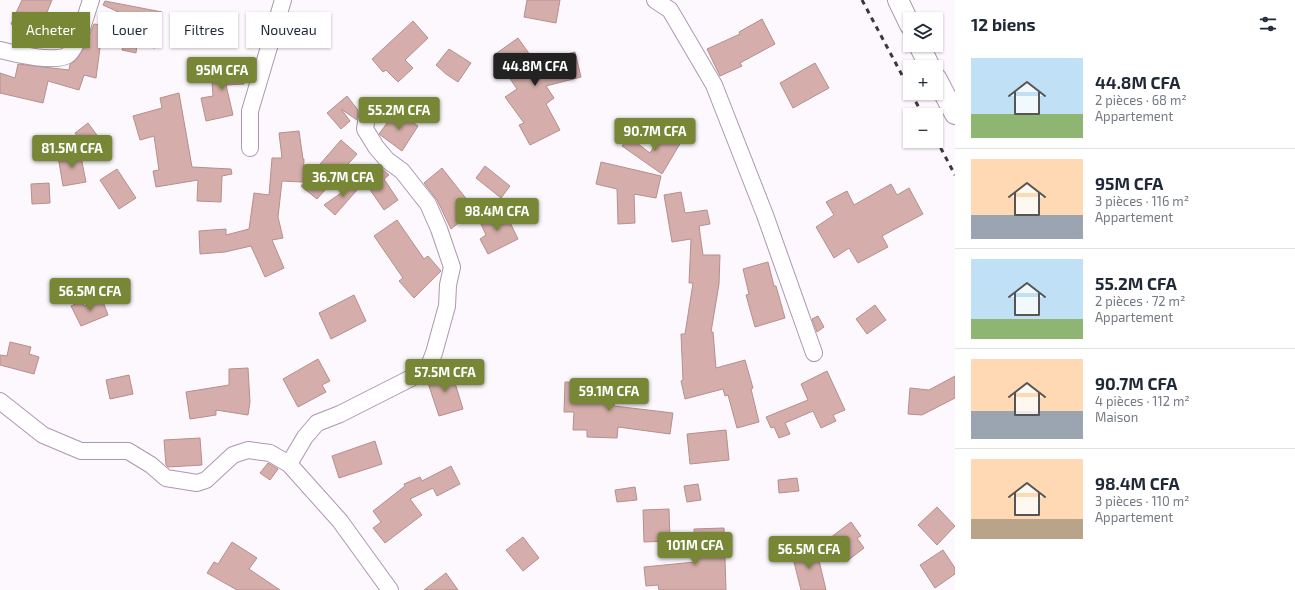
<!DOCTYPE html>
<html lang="fr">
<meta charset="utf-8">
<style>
:root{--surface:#fff;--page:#f2f2f3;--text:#1f2937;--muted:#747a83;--line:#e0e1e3;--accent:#778736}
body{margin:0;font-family:"Exo 2",sans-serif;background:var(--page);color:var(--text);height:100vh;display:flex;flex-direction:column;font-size:15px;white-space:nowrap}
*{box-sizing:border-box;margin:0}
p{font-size:13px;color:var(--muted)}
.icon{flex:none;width:22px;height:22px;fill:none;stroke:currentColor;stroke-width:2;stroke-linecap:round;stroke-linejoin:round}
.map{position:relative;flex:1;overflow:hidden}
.sheet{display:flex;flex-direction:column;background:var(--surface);width:340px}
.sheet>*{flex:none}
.top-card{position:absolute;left:12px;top:12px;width:380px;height:36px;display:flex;gap:8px}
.buttons{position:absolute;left:903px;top:12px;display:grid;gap:8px}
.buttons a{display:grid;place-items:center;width:40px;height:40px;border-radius:0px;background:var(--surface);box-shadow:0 1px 3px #0004;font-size:20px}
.price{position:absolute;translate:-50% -34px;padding:0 9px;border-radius:4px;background:var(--accent);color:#fff;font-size:13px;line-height:26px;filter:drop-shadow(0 1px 2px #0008)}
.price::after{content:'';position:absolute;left:50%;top:24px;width:12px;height:9px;margin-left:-6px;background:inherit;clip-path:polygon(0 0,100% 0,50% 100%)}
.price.selected{background:#222;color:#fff}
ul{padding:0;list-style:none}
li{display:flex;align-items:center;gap:12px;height:100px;padding:0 16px}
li+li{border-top:1px solid var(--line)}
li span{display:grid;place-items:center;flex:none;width:112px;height:80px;border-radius:0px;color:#555}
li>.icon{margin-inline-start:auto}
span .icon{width:48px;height:48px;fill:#fffc;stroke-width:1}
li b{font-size:17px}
h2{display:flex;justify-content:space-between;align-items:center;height:48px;padding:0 16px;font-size:17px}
.pill{padding:0 14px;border-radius:0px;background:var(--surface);box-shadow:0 1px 3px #0004;font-size:14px;line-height:36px}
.pill.selected{background:var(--accent);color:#fff}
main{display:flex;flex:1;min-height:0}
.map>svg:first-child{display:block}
.building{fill:#d5aeab;stroke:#b58f8c}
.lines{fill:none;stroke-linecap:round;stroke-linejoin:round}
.minor-casing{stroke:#ad96b1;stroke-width:18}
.tertiary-casing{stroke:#ad96b1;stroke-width:22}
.minor{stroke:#fff;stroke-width:16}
.tertiary{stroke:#fff;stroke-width:20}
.rail{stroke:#3e3740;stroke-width:3;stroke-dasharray:5 5;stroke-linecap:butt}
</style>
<main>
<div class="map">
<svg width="955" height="590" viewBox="0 0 955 590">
<rect width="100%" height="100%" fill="#fdf8fe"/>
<!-- building -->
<g class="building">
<path d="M22,0h30l-7,17 6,3 -8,18 -32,-14z"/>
<path d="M527,0h33l-4,23 -32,-6z"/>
<path d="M105,1l57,11 -4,18 -55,-25z"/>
<path d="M762,19l13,25 -35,19 2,3 -22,10 -13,-27 33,-15 -1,-2z"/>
<path d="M413,21l15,17 -23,22 8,8 -15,14 -12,-12 -3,2 -11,-13z"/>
<path d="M94,24l9,1 -7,53 -12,-3 -5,15 -31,-9 -5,22 -43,-10v-20l15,5 3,-14 51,6 1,-6 6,-4 8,-12z"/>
<path d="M126,28l32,4 -3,16 -18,-3 -1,8 -14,-3z"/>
<path d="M518,38l17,24 40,-10 6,25 -35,9 8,12 -8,6 14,26 -30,15 -11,-20 5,-2 -19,-26 12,-8 -23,-34z"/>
<path d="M449,49l22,14 -13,19 -12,-8 -10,-9z"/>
<path d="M815,63l14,25 -36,20 -13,-25z"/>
<path d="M243,64l1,20 -18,1 7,30 -27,6 -5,-23 12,-2 -2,-30z"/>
<path d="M179,93l13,74 39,2 1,5 -10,2 -1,26 -24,-1 1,-21 -42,7 -3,-16 6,-1 -5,-34 -14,4 -7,-24 29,-8 -2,-10z"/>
<path d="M347,96l11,14 -1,10 -16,-11 9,12 -9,8 -14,-16z"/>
<path d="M396,111l22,15 -16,25 -23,-17z"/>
<path d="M88,123l11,15 -14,10 -10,-15z"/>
<path d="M299,131l4,28h1l-1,23 -21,-1 -4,36 5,21 -11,2 12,28 -19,9 -14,-31 -26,6 -25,2 -1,-23 27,-2v6l23,-6 5,-36 15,2 3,-37h10l-3,-25z"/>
<path d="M663,132l18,10 -19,32 -40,-28 7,-9 21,16z"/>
<path d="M341,140l16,14 -40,45 -16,-13z"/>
<path d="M80,152l6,30 -23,4 -5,-30z"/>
<path d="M601,162l60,14 -5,22 -22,-4 1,29 -17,1 -1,-35 -21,-5z"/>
<path d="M379,166l10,9 -5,4 14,21 -14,10 -22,-32z"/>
<path d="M485,166l25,20 -9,12 -25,-20z"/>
<path d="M442,168l33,42 -24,19 -14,-29 -13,-17z"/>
<path d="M117,169l19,29 -17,11 -19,-29z"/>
<path d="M361,179l3,3 -29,33 -11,-10z"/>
<path d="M49,183l1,20 -18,1 -1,-20z"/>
<path d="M891,184l6,11 12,-7 14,26 -41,22 6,11 -30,16 -9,-15 -15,10 -18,-31 18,-12 -8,-13 21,-11 7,14z"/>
<path d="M681,192l4,21 22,-3 3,14 -11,2 4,29h17l-1,29 -8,48h2l3,36 29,-8 8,28 -2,1 8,33 -22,6 -9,-33 -3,1 -2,-7 -38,10 -4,-18 2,-1 -2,-46h4l8,-51h-4l2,-44 -19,3 -8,-47z"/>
<path d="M504,210l14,29 -30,15 -8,-15 6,-4 -6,-13z"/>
<path d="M397,220l27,39 4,-3 13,15 -27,27 -15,-17 4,-3 -29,-42z"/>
<path d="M768,262l6,24h2l9,32 -30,9 -9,-32 3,-1 -6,-25z"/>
<path d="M354,295l12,26 -35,18 -12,-26z"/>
<path d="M102,299l6,16 -27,11 -10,-20 11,-5 2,5z"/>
<path d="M875,305l11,15 -19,14 -11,-15z"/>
<path d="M818,316l6,11 -7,5 -5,-13z"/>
<path d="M10,342l21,5 -2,7 10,3 -5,17 -34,-9v-10l7,1z"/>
<path d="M318,359l12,22 -8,4 4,7 -28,15 -15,-28z"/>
<path d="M248,368l2,34 -2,13 -32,-5v5l-26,4 -4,-27 43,-7v-16z"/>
<path d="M451,370l12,39 -24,7 -12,-36 4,-4z"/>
<path d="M827,371l18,39 -12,5 3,6 -15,7 -8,-17 -28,12 5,11 -11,4 -5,-11 -3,1 -5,-11 42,-17 -7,-16z"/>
<path d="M129,375l4,19 -23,5 -4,-19z"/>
<path d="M955,376v22l-33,17 -14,-1 2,-26 19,2z"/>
<path d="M594,381l20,1v24l59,7 -3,21 -52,-7 -1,11 -30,-1v-7h-14l1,-18h-10l1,-30 29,1z"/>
<path d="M726,430l3,30 -39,4 -3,-30z"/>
<path d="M200,438l2,27 -34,2 -2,-2 -2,-25z"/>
<path d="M375,441l7,23 -43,14 -7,-22z"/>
<path d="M268,463l10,6 -8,11 -10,-7z"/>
<path d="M451,466l9,18 -23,12 -4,-8 -23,11 12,16 -37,28 -12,-15 8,-6 -8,-11 32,-25 -1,-2 16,-7 2,4z"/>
<path d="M797,478l2,13 -20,2 -1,-13z"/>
<path d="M698,484l3,16 -14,2 -3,-16z"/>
<path d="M635,487l2,13 -20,2 -2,-12z"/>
<path d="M937,507l18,19 -18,19 -19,-20z"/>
<path d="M669,509l1,32 -26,1 -1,-32z"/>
<path d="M851,522l10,14 -4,2 7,10 -17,13 -17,-23z"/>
<path d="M724,528l2,62h-67l-1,-5 -12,1 -2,-19 51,-5 -1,-33z"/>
<path d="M523,537l16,21 -16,13 -17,-21z"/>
<path d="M232,542l25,16 -8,11 31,21h-43l-30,-17 7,-11 4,2z"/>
<path d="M816,548l10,42h-25l-9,-36z"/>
<path d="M943,550l12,18v6l-20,14 -15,-23z"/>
<path d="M446,573l12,17h-34z"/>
</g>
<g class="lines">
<defs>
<g id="minor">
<path d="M655,0l15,10 44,75 51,130 49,138"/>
<path d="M0,50c14,4 59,14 69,4 10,-10 17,-40 22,-54"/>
<path d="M250,148v-37l33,-111"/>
<path d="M0,401l43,34 38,16h47l23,14 15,13 31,5 9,-3 27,-25 15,-5 22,3 19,11 51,57 50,69"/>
<path d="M289,464l16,-27 12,-14 23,-9 81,-41 9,-10 4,-10 13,-47 1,-21 4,-18 -13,-38 -11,-25 -26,-33 -15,-11 -11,-13 -11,-18 3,-19"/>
</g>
<g id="tertiary">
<path d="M898,0l12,25"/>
<path d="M919,45l11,22"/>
<path d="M936,78l19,36"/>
</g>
</defs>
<!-- minor casing -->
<use href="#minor" class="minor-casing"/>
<!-- tertiary casing -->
<use href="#tertiary" class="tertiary-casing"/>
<!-- minor -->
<use href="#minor" class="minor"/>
<!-- tertiary -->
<use href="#tertiary" class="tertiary"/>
<!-- rail -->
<g class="rail">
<path d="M862,0l48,90"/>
<path d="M911,93l12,22"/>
<path d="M936,139l19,36"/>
</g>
</g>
</svg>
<div class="buttons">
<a><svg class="icon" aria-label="layers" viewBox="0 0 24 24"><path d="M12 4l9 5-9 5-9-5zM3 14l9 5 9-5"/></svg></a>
<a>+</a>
<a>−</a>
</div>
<b class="price selected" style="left:535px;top:87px">44.8M CFA</b>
<b class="price" style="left:222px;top:91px">95M CFA</b>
<b class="price" style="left:399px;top:131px">55.2M CFA</b>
<b class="price" style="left:655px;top:152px">90.7M CFA</b>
<b class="price" style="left:72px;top:169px">81.5M CFA</b>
<b class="price" style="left:343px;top:198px">36.7M CFA</b>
<b class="price" style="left:497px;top:232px">98.4M CFA</b>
<b class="price" style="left:90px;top:312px">56.5M CFA</b>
<b class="price" style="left:445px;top:393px">57.5M CFA</b>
<b class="price" style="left:609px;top:412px">59.1M CFA</b>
<b class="price" style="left:695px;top:566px">101M CFA</b>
<b class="price" style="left:809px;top:570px">56.5M CFA</b>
<div class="top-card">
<a class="pill selected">Acheter</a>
<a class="pill">Louer</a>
<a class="pill">Filtres</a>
<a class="pill">Nouveau</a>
</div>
</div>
<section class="sheet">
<h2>12 biens<svg class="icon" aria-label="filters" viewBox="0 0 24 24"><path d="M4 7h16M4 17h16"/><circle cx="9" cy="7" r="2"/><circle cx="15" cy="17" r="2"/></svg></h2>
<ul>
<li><span style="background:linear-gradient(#bfe0f5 70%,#8fb573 0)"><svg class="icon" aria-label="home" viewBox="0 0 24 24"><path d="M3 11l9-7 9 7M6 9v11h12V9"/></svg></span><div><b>44.8M CFA</b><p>2 pièces · 68 m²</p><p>Appartement</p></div></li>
<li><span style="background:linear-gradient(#ffd9b3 70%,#9aa5b1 0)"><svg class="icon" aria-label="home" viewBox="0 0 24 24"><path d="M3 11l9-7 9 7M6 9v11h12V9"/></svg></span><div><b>95M CFA</b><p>3 pièces · 116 m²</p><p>Appartement</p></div></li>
<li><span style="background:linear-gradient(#bfe0f5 75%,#8fb573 0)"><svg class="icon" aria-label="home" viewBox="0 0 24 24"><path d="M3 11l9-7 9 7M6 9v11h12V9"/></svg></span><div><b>55.2M CFA</b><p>2 pièces · 72 m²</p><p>Appartement</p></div></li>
<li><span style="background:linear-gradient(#ffd9b3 65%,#9aa5b1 0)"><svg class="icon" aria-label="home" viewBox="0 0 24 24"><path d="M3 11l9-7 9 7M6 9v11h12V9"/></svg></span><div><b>90.7M CFA</b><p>4 pièces · 112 m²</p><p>Maison</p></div></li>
<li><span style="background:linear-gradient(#ffd9b3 75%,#b9a48a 0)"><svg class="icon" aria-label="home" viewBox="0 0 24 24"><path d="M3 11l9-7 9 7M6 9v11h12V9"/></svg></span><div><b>98.4M CFA</b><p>3 pièces · 110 m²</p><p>Appartement</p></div></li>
</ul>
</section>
</main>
